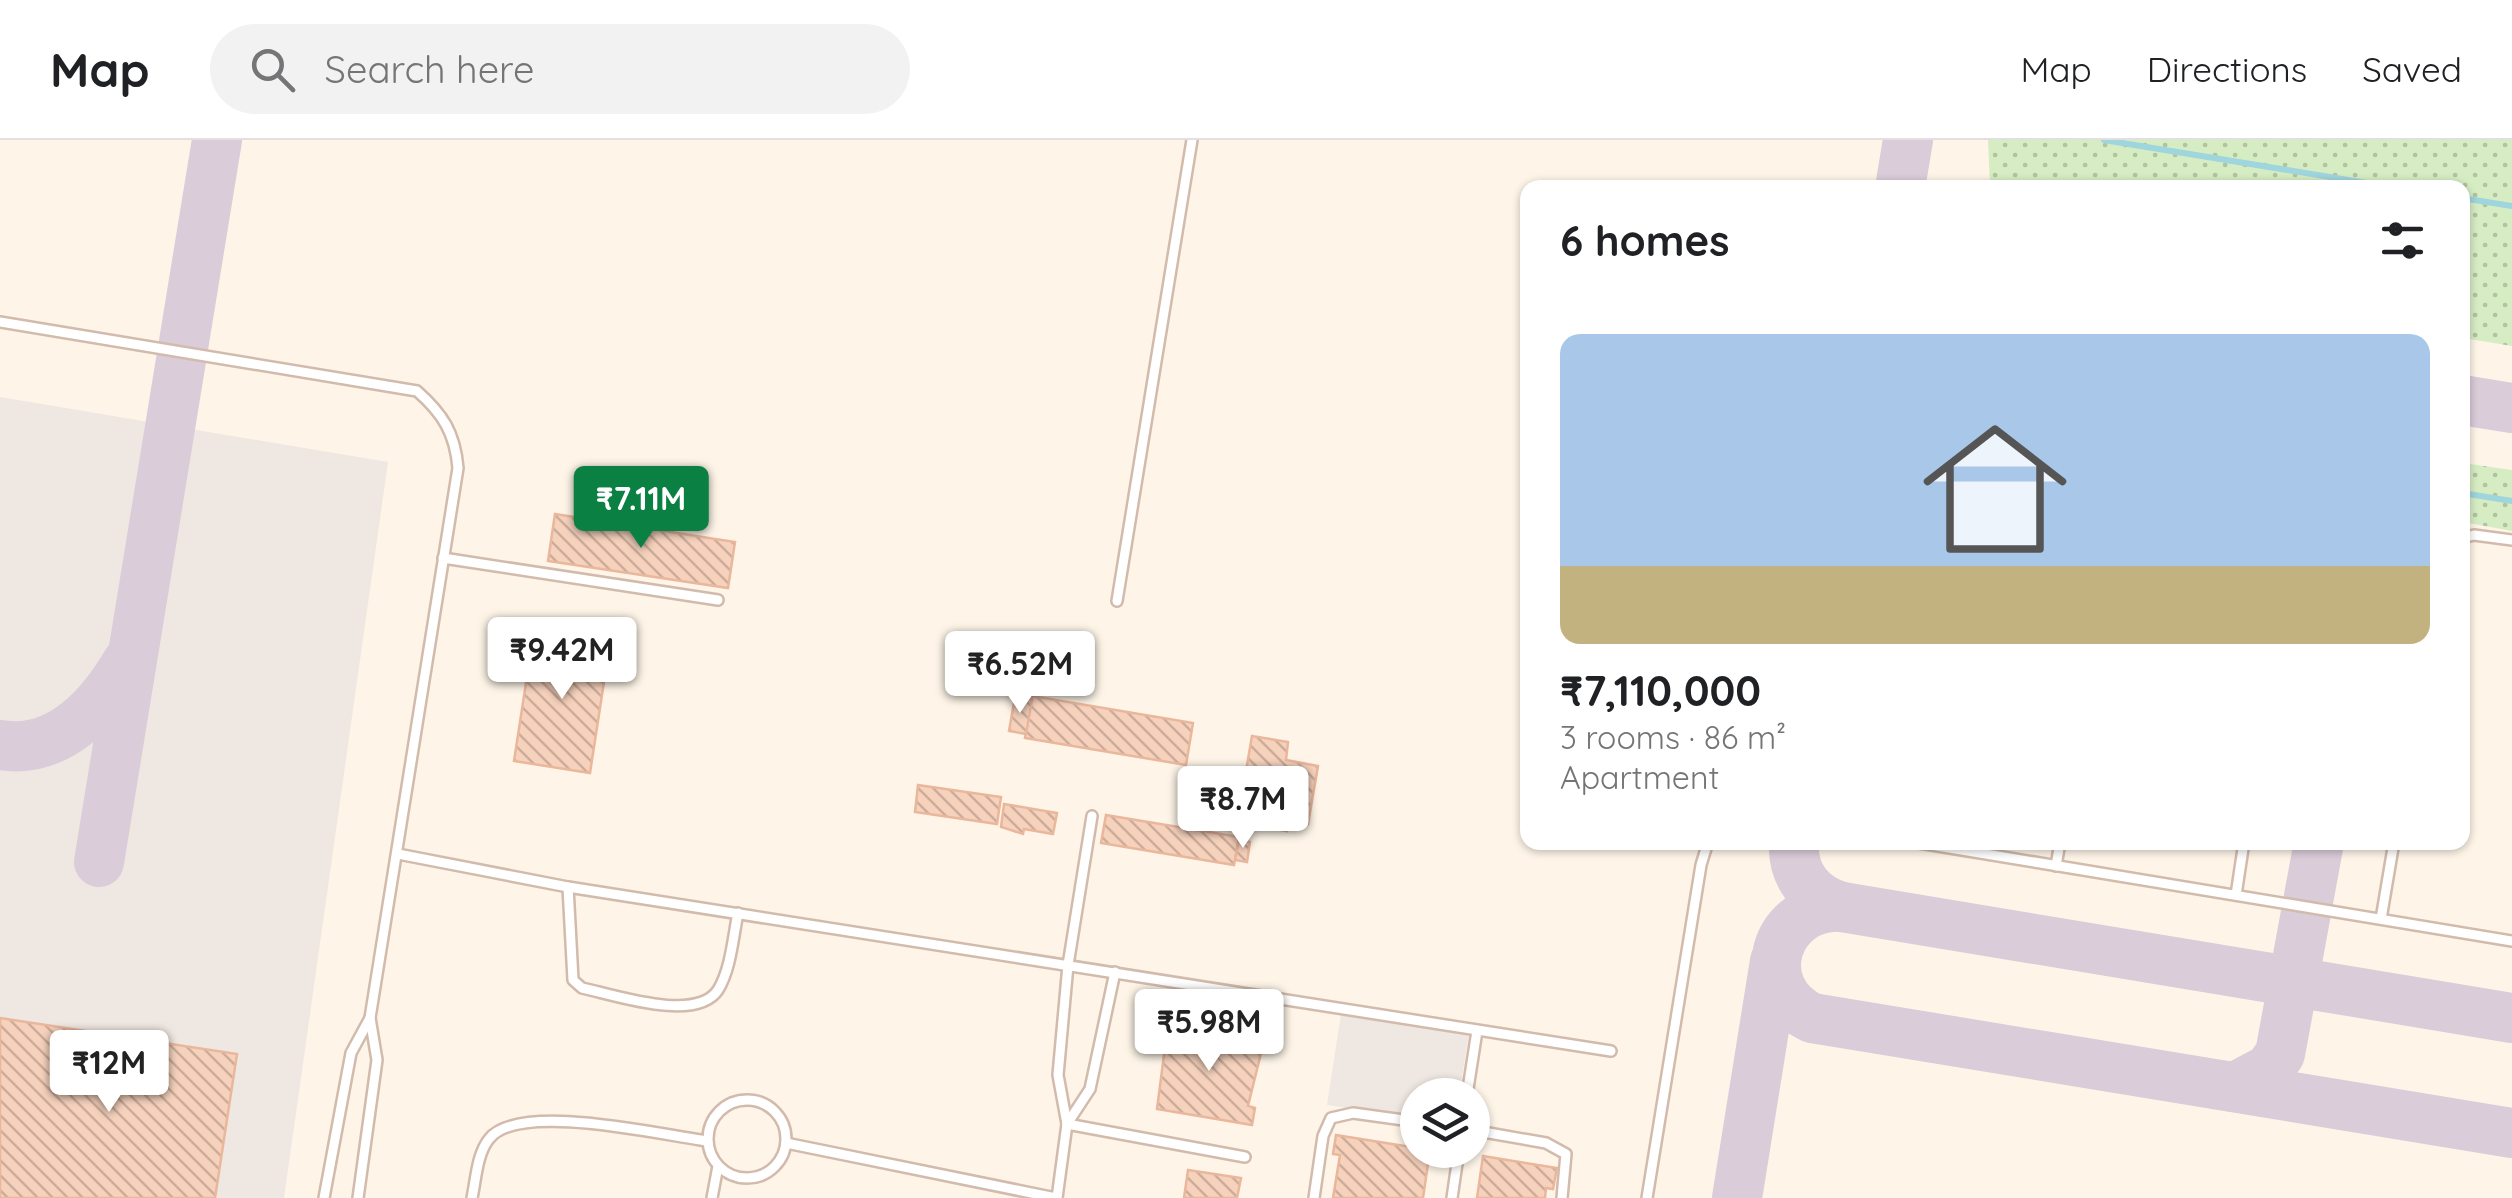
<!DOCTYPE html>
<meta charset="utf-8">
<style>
:root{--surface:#fff;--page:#f2f2f2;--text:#202124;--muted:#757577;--line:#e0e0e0;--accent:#0b8043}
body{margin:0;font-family:Quicksand,sans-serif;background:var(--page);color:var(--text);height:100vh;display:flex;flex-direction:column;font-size:38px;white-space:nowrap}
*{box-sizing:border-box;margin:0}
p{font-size:32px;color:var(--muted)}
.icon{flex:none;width:55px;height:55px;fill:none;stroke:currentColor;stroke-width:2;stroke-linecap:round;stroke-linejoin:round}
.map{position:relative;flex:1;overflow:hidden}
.sheet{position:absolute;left:1520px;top:40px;width:950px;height:670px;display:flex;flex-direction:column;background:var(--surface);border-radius:20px;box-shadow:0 2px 8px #0004}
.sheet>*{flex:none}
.fabs{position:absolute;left:1400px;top:938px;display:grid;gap:20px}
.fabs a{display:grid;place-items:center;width:90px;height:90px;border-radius:50%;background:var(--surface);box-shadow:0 2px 8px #0004;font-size:50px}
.price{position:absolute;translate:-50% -85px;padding:0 22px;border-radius:10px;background:#fff;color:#222;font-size:32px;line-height:65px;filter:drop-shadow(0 2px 5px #0008)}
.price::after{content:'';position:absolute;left:50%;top:60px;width:30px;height:22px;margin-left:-15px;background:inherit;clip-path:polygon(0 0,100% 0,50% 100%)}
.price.selected{background:var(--accent);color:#fff}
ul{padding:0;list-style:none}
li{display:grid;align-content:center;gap:20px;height:530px;padding:0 40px}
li+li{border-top:2px solid var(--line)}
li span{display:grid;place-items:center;height:310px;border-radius:20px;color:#555}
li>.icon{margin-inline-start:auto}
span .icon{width:180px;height:180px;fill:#fffc;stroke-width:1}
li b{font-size:42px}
h2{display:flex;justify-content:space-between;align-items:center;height:120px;padding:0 40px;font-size:42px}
header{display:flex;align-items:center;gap:60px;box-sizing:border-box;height:140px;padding:0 50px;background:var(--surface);border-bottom:2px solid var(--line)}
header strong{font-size:48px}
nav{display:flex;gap:55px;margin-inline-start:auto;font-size:35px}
.search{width:700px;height:90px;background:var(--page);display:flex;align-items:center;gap:25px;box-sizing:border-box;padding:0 35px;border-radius:55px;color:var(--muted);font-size:38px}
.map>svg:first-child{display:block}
.industrial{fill:#efe7e1}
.grass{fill:url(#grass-dots)}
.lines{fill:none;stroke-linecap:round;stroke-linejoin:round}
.stream{stroke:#9fd5dd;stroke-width:6}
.taxiway{stroke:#daccd9;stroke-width:50}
.building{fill:url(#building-back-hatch);stroke:#eab79c;stroke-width:2.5}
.service-casing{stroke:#d2bbac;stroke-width:14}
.service{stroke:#fff;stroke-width:9}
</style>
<header>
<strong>Map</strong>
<div class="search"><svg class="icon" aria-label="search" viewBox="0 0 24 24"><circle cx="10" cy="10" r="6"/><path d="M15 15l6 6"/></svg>Search here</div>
<nav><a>Map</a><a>Directions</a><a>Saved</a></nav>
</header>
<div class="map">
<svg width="2512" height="1058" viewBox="0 0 2512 1058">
<defs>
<pattern id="grass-dots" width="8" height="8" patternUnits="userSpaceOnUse" patternTransform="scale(2.5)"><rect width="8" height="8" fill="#d6edc4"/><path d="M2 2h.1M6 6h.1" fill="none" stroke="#b3c3a1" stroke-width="1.8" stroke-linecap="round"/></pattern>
<pattern id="building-back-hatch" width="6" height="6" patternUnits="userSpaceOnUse" patternTransform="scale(2.5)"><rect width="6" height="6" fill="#f6d2bd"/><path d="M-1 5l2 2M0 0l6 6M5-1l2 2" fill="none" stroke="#ccad9c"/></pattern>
</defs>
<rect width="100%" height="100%" fill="#fef5e8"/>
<!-- industrial -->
<g class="industrial">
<path d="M0,257l388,65 -104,736h-284z"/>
<path d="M1341,874l128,20 -10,61h-41l-1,23 -90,-13z"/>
</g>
<!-- grass -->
<g class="grass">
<path d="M1988,0h524v206l-49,-8 -1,-150 -472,-1z"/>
<path d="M2463,323l49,7v61l-49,-9z"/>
</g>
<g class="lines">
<!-- stream -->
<g class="stream">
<path d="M2104,0l293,48"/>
<path d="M2462,58l50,8"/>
<path d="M2462,353l50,8"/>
</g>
<!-- taxiway -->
<g class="taxiway">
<path d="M1900,48l8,-48"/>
<path d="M2462,260l50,8"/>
<path d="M0,605c59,10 101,-38 128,-84"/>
<path d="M1794,702c-2,33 17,57 48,65l670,111"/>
<path d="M99,722l118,-722"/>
<path d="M1842,767c-67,-4 -93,81 -30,111l700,115"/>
<path d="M2235,947l34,-18 11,-15 39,-212"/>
<path d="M1737,1058l38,-237"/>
</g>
</g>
<!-- building -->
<g class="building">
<path d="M555,374l180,28 -7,46 -180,-27z"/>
<path d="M534,491l76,12 -20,130 -76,-12z"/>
<path d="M1032,556l161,27 -7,42 -161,-27z"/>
<path d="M1015,557l17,3 -6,34 -17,-3z"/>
<path d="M1252,596l36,6 -2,18 32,6 -10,58 -19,-3 -2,10 -50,-8z"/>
<path d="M918,645l83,12 -4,27 -82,-12z"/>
<path d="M1004,664l53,9 -4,21 -29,-5 -1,5 -22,-7z"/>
<path d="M1106,675l133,22 -5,28 -133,-22z"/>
<path d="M1239,700l11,2 -3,20 -12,-2z"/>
<path d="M0,878l237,36 -22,144h-215z"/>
<path d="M1168,884l96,17 -16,65 7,2 -3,17 -95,-16z"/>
<path d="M1336,995l94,15 -7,48h-90l7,-43 -7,-1z"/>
<path d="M1483,1016l74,12 -4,21 -7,-1 -1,10h-68z"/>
<path d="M1188,1030l53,8 -4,20h-53z"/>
</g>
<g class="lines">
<defs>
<g id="service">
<path d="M0,182l417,69c26,23 38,42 41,77l-88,550 -19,35 -27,145"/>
<path d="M2462,398l12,-3 38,5"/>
<path d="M443,418l275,42"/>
<path d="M1117,461l75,-461"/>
<path d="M1913,702l599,99"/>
<path d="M398,714l170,33 1043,164"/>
<path d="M2056,726l4,-24"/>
<path d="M568,747l5,93 9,8c33,7 114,35 136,2 13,-21 15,-53 20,-77"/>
<path d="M2236,755l8,-53"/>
<path d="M2381,779l13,-77"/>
<path d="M1467,955l10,-64"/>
<circle cx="747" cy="999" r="39"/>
<path d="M1067,984l178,33"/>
<path d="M1067,984l23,-35 25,-117"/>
<path d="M1472,990l74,13 20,11 -4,44"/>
<path d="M786,1003l270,55"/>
<path d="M358,1058l19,-138 -7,-42"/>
<path d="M472,1058c4,-19 5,-44 17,-59 29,-38 173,-4 218,2"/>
<path d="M712,1058l6,-32"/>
<path d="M1057,1058l10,-74 -9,-49 10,-110 24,-149"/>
<path d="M1314,1058l9,-62 8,-18 22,-5 65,9"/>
<path d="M1452,1058l7,-48"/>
<path d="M1647,1058l54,-333 7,-23"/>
</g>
</defs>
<!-- service casing -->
<use href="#service" class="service-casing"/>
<!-- service -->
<use href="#service" class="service"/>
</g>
</svg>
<div class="fabs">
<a><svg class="icon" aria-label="layers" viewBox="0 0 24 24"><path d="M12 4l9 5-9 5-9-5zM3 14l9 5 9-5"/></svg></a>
</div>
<b class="price selected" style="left:641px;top:411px">₹7.11M</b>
<b class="price" style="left:562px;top:562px">₹9.42M</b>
<b class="price" style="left:1020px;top:576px">₹6.52M</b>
<b class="price" style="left:1243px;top:711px">₹8.7M</b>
<b class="price" style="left:1209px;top:934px">₹5.98M</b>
<b class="price" style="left:109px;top:975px">₹12M</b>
<section class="sheet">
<h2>6 homes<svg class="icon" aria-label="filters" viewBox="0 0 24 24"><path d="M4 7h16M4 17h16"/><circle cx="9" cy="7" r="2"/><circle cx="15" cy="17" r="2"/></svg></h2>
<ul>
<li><span style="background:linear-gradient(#a9c7e8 75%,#c2b280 0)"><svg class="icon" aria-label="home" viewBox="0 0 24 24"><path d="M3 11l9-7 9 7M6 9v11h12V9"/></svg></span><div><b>₹7,110,000</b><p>3 rooms · 86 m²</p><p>Apartment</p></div></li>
</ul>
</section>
</div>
